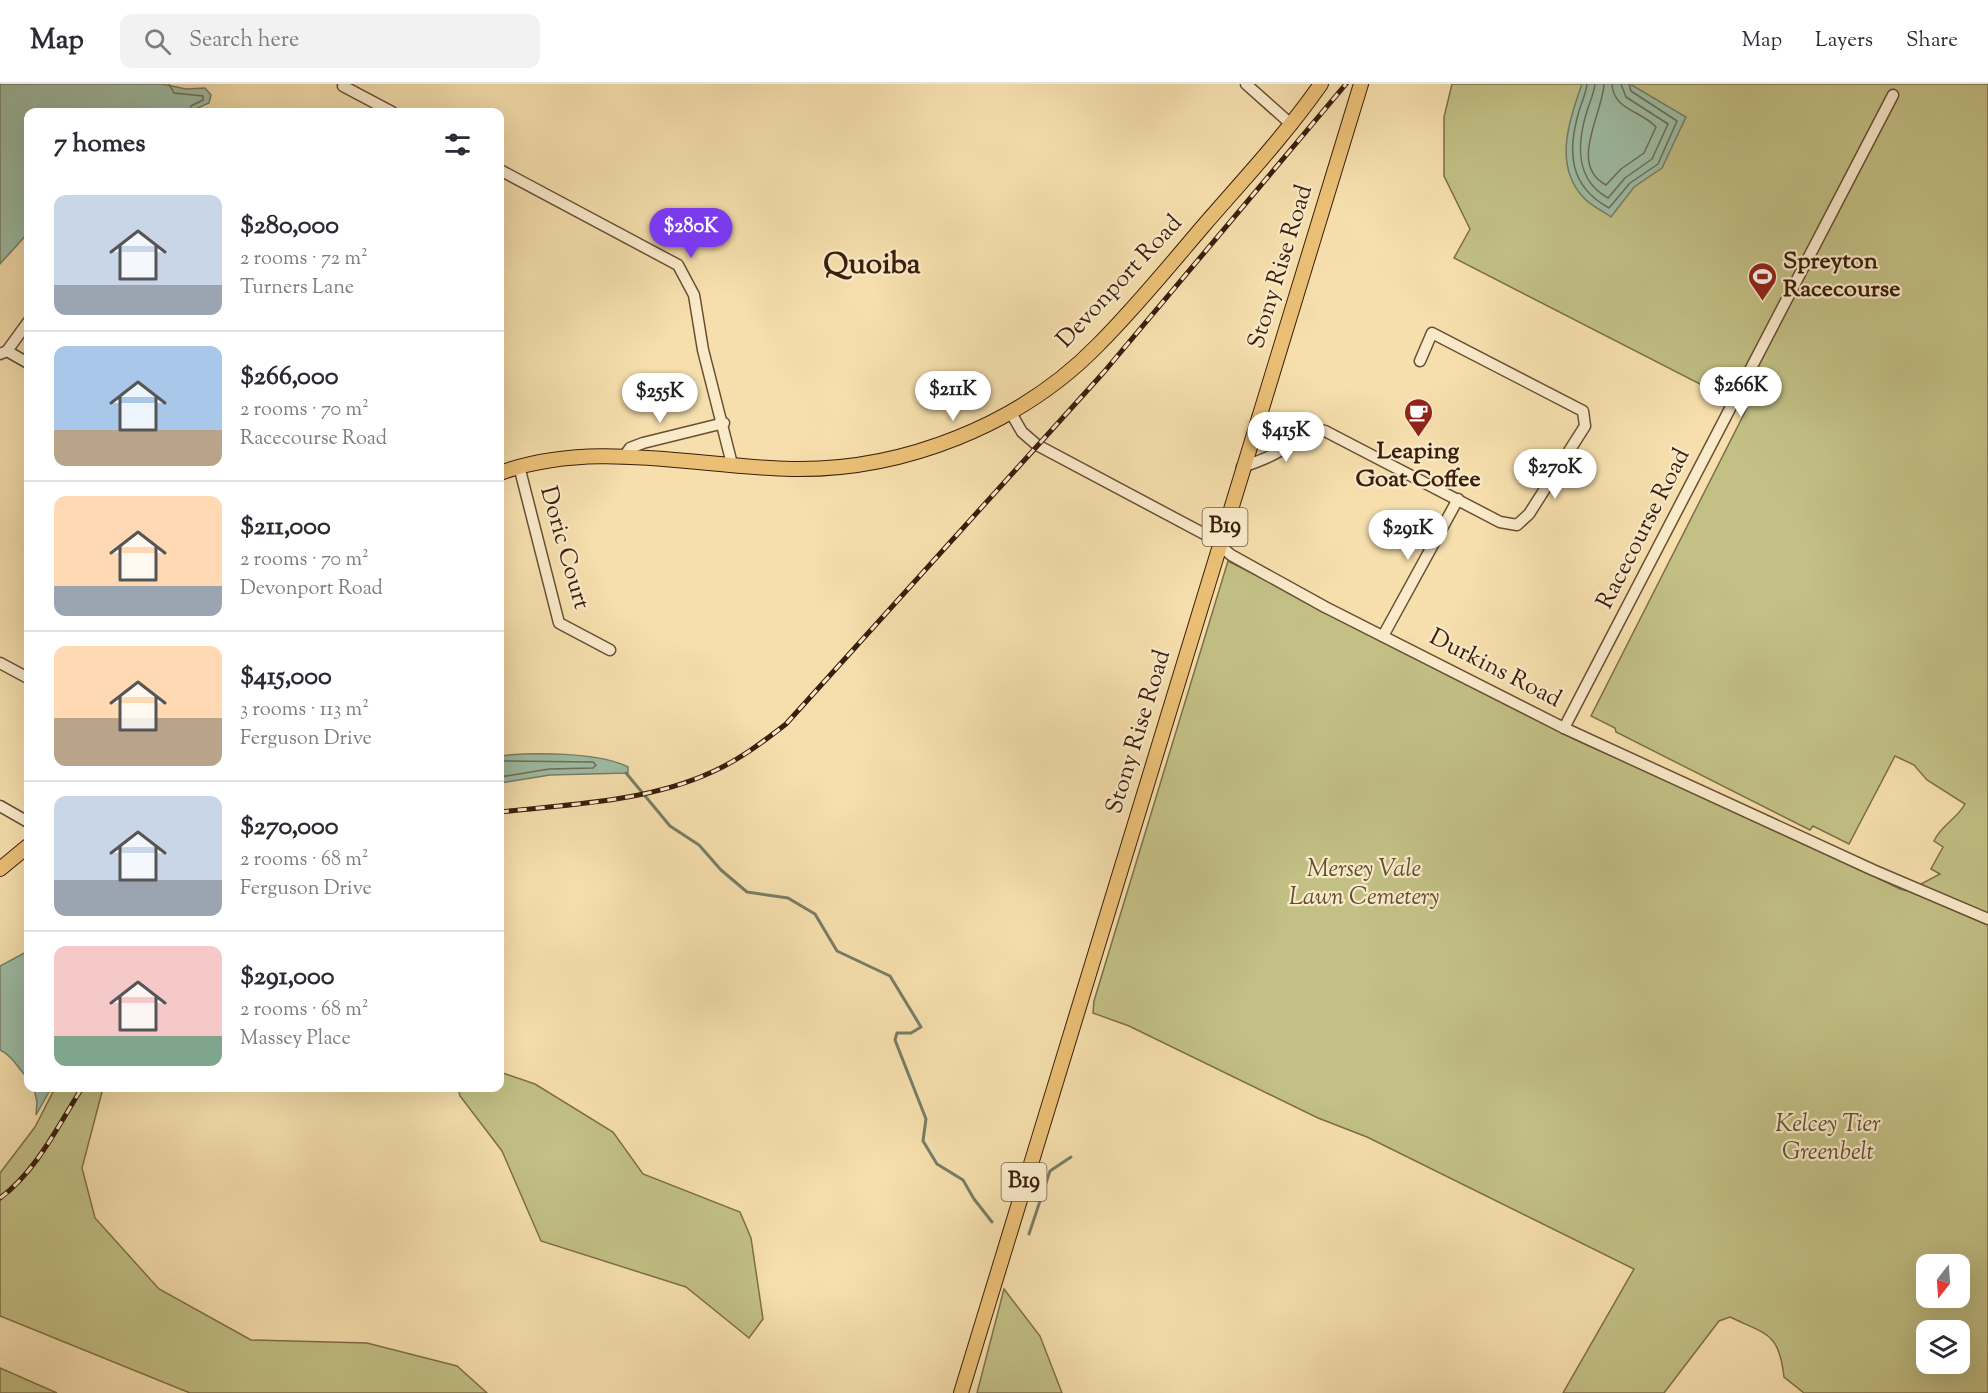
<!DOCTYPE html>
<meta charset="utf-8">
<style>
:root{--surface:#fff;--page:#f2f2f3;--text:#2b2b33;--muted:#7c7c81;--line:#e1e1e2;--accent:#7c3aed}
body{margin:0;font-family:"Sorts Mill Goudy",serif;background:var(--page);color:var(--text);height:100vh;display:flex;flex-direction:column;font-size:22px;white-space:nowrap}
*{box-sizing:border-box;margin:0}
p{font-size:20px;color:var(--muted)}
.icon{flex:none;width:33px;height:33px;fill:none;stroke:currentColor;stroke-width:2;stroke-linecap:round;stroke-linejoin:round}
.map{position:relative;flex:1;overflow:hidden}
.sheet{position:absolute;left:24px;top:24px;width:480px;height:984px;display:flex;flex-direction:column;background:var(--surface);border-radius:12px;box-shadow:0 6px 24px #0002}
.sheet>*{flex:none}
.needle{width:39px;rotate:197deg}
.buttons{position:absolute;left:1916px;top:1170px;display:grid;gap:12px}
.buttons a{display:grid;place-items:center;width:54px;height:54px;border-radius:12px;background:var(--surface);box-shadow:0 6px 24px #0002;font-size:30px}
.price{position:absolute;translate:-50% -51px;padding:0 14px;border-radius:21px;background:#fff;color:#222;font-size:20px;line-height:39px;filter:drop-shadow(0 2px 3px #0008)}
.price::after{content:'';position:absolute;left:50%;top:36px;width:18px;height:14px;margin-left:-9px;background:inherit;clip-path:polygon(0 0,100% 0,50% 100%)}
.price.active{background:var(--accent);color:#fff}
ul{padding:0;list-style:none}
li{display:flex;align-items:center;gap:18px;height:150px;padding:0 30px}
li+li{border-top:2px solid var(--line)}
li span{display:grid;place-items:center;flex:none;width:168px;height:120px;border-radius:12px;color:#555}
li>.icon{margin-inline-start:auto}
span .icon{width:72px;height:72px;fill:#fffc;stroke-width:1}
li b{font-size:26px}
h2{display:flex;justify-content:space-between;align-items:center;height:72px;padding:0 30px;font-size:26px}
header{display:flex;align-items:center;gap:36px;box-sizing:border-box;height:84px;padding:0 30px;background:var(--surface);border-bottom:2px solid var(--line)}
header strong{font-size:28px}
nav{display:flex;gap:33px;margin-inline-start:auto;font-size:21px}
.search{width:420px;height:54px;background:var(--page);display:flex;align-items:center;gap:15px;box-sizing:border-box;padding:0 21px;border-radius:12px;color:var(--muted);font-size:22px}
.map>svg:first-child{display:block}
.green{fill:#c2c085;stroke:#7e6e48;stroke-width:1.5;fill-rule:evenodd}
.water{fill:#9ebda5;stroke:#767d67;stroke-width:1.5}
.lines{fill:none;stroke-linecap:round;stroke-linejoin:round}
.shore{stroke:#6c6d58;stroke-width:1.5}
.stream{stroke:#767d67;stroke-width:3}
.minor-casing{stroke:#694e34;stroke-width:13}
.major-casing{stroke:#3a1d0b;stroke-width:16}
.minor{stroke:#f9eaca;stroke-width:10}
.major{stroke:#ebc076;stroke-width:14}
.rail-casing{stroke:#3a1d0b;stroke-width:5}
.rail{stroke:#f9eaca;stroke-width:3;stroke-dasharray:9;stroke-linecap:butt}
.labels{text-anchor:middle;dominant-baseline:central;stroke-width:4.5;stroke-linejoin:round;paint-order:stroke}
.shield{fill:#f9eaca;stroke:#735a44;stroke-width:1.5}
.shield-label{font-size:22px;font-weight:bold;fill:#3a1d0b}
.poi-label{font-size:24px;font-weight:bold;fill:#3a1d0b;stroke:#f9eaca;text-anchor:start}
.street-label{font-size:24px;fill:#3a1d0b;stroke:#f9eaca}
.park-label{font-size:24px;font-style:italic;fill:#634e30;stroke:#f9eaca}
.district-label{font-size:30px;font-weight:bold;fill:#3a1d0b;stroke:#f9eaca}
</style>
<header>
<strong>Map</strong>
<div class="search"><svg class="icon" aria-label="search" viewBox="0 0 24 24"><circle cx="10" cy="10" r="6"/><path d="M15 15l6 6"/></svg>Search here</div>
<nav><a>Map</a><a>Layers</a><a>Share</a></nav>
</header>
<div class="map">
<svg width="1988" height="1309" viewBox="0 0 1988 1309">
<rect width="100%" height="100%" fill="#f6dfad"/>
<filter id="stains"><feTurbulence type="fractalNoise" baseFrequency=".00333" numOctaves="4"/><feColorMatrix values="0 0 0 0 .2 0 0 0 0 .09 0 0 0 0 .02 0 0 0 .5 -.17"/></filter>
<radialGradient id="worn" r=".72"><stop offset=".6" stop-color="#630" stop-opacity="0"/><stop offset="1" stop-color="#630" stop-opacity=".3"/></radialGradient>
<!-- green -->
<g class="green">
<path d="M1452,0h536v1309h-184l-20,-16c-5,-45 -17,-42 -54,-60l-11,4 -55,72h-101l71,-124 -267,-132 -49,-19 -189,-92 -36,-13 1,-12 134,-440 348,179 235,105 89,44 8,2 32,-17 -9,-5 12,-22 -9,-6c7,-16 23,-22 31,-37l-38,-24 -13,-15 -19,-9 -46,88 -36,-18 -3,4 -194,-98 -1,-4 -24,-12 156,-308 -293,-150 16,-29 -26,-53v-59zM1926,1180h33v34h-33zM1926,1246h33v34h-33z"/>
<path d="M500,988l35,12 78,48 30,42 97,38 11,26 12,81 -14,19 -63,-51 -145,-46 -39,-90 -42,-55 -2,-8h42z"/>
<path d="M55,1004h48l-21,80 13,50 64,71 92,51 116,3 90,23 30,27h-297l-190,-77v-143l35,-46z"/>
<path d="M1004,1205l36,47 22,57h-85z"/>
<path d="M0,1284l57,25h-57z"/>
</g>
<!-- water -->
<g class="water">
<path d="M0,0h162l24,5 19,-1 6,7 -2,8 -20,9h-161v121l-28,31z"/>
<path d="M1582,0h48l56,33 -24,51 -28,19 -23,30c-8,-6 -20,-11 -27,-19 -31,-32 -15,-78 -2,-114z"/>
<path d="M500,672c31,-4 100,-4 128,11v6l-78,2 -50,8z"/>
<path d="M28,867v127c-11,-10 -14,-21 -28,-28v-84z"/>
<path d="M34,1004h17l-15,27 1,-13z"/>
</g>
<g class="lines">
<!-- shore -->
<g class="shore">
<path d="M169,0l5,9 29,3v4l-12,6 -2,6"/>
<path d="M1587,0c-1,9 -5,18 -8,27 -12,41 -10,75 30,97l21,-25 28,-19 19,-43 -46,-30 -2,-7"/>
<path d="M1595,0c-1,9 -5,18 -8,27 -10,32 -12,69 21,87l17,-20 27,-19 16,-35 -42,-27 -5,-13"/>
<path d="M1604,0c-1,29 -36,81 2,101l15,-16 23,-16 12,-26c-14,-16 -43,-17 -44,-43"/>
<path d="M500,677l93,1 3,3 -3,3 -44,1 -49,8"/>
</g>
<!-- stream -->
<g class="stream">
<path d="M626,689l44,53 29,19 22,25 26,22 41,6 27,16 22,37 53,25 31,51 -10,6h-14l-2,7 31,79 -3,22 14,23 26,16 11,19 18,23"/>
<path d="M1029,1150l21,-63 21,-14"/>
</g>
<defs>
<g id="minor">
<path d="M1246,0l46,41"/>
<path d="M343,2l49,26"/>
<path d="M500,86l178,95 16,30 9,55 29,114"/>
<path d="M7,267l21,12"/>
<path d="M0,270l7,-3 21,-29"/>
<path d="M1011,329l11,19 15,13 173,92 21,18 94,52 239,121 309,142 115,49"/>
<path d="M1258,332l67,15 175,91 17,3 12,-11 56,-88 -2,-15 -151,-78 -12,28"/>
<path d="M623,374l7,-10 13,-5 81,-20"/>
<path d="M519,382l40,157 51,27"/>
<path d="M1242,383c24,-8 50,-18 63,-40"/>
<path d="M1383,552l75,-137"/>
<path d="M0,579l28,15"/>
<path d="M1564,644l329,-633"/>
<path d="M0,722l28,16"/>
</g>
<g id="major">
<path d="M500,389c92,-34 196,-6 292,-4 111,2 228,-44 306,-124 38,-38 72,-80 107,-121 40,-46 81,-90 116,-140"/>
<path d="M0,785l28,-23"/>
<path d="M961,1309l400,-1309"/>
</g>
</defs>
<!-- minor casing -->
<use href="#minor" class="minor-casing"/>
<!-- major casing -->
<use href="#major" class="major-casing"/>
<!-- minor -->
<use href="#minor" class="minor"/>
<!-- major -->
<use href="#major" class="major"/>
<defs>
<g id="rail">
<path d="M500,728c70,-8 147,-10 212,-40 27,-12 51,-30 74,-48l318,-352 242,-288"/>
<path d="M0,1114c36,-26 59,-74 82,-110"/>
</g>
</defs>
<!-- rail casing -->
<use href="#rail" class="rail-casing"/>
<!-- rail -->
<use href="#rail" class="rail"/>
</g>
<!-- icons -->
<defs>
<symbol id="stadium-pin" viewBox="-11 -11 22 30"><path d="M0 17L-7.5 6A9.5 9.5 0 1 1 7.5 6Z" fill="#8f2418" stroke="#f9eaca"/><path d="M0-5a6.5 5 0 1 0 0 10a6.5 5 0 1 0 0-10ZM-3.5-1.8h7v3.6h-7Z" fill="#fff"/></symbol>
<symbol id="cafe-pin" viewBox="-11 -11 22 30"><path d="M0 17L-7.5 6A9.5 9.5 0 1 1 7.5 6Z" fill="#8f2418" stroke="#f9eaca"/><path d="M-5.5-4.5H6V0H3Q3 3.5 0 3.5H-2.5Q-5.5 3.5-5.5 0ZM3-3.2v2h1.7v-2ZM-6 4.5H4V6H-6Z" fill="#fff"/></symbol>
</defs>
<g fill-rule="evenodd">
<use href="#stadium-pin" x="1746" y="176" width="33" height="45"/>
<use href="#cafe-pin" x="1402" y="312" width="33" height="45"/>
</g>
<g class="labels">
<!-- shield labels -->
<g class="shield">
<rect x="1202.5" y="424" width="45" height="38" rx="4.5"/>
<rect x="1001.5" y="1079" width="45" height="38" rx="4.5"/>
</g>
<g class="shield-label">
<text x="1225" y="443">B19</text>
<text x="1024" y="1098">B19</text>
</g>
<!-- poi labels -->
<g class="poi-label">
<text x="1783" y="178">Spreyton<tspan x="1783" dy="28">Racecourse</tspan></text>
<text x="1418" y="368" text-anchor="middle">Leaping<tspan x="1418" dy="28">Goat Coffee</tspan></text>
</g>
<!-- street labels -->
<g class="street-label">
<text transform="translate(1281 183) rotate(-73)">Stony Rise Road</text>
<text transform="translate(1120 198) rotate(-47)">Devonport Road</text>
<text transform="translate(1644 445) rotate(-63)">Racecourse Road</text>
<text transform="translate(564 464) rotate(74)">Doric Court</text>
<text transform="translate(1495 585) rotate(27)">Durkins Road</text>
<text transform="translate(1139 648) rotate(-73)">Stony Rise Road</text>
</g>
<!-- park labels -->
<g class="park-label">
<text x="1364" y="786">Mersey Vale<tspan x="1364" dy="28">Lawn Cemetery</tspan></text>
<text x="1828" y="1041">Kelcey Tier<tspan x="1828" dy="28">Greenbelt</tspan></text>
</g>
<!-- district labels -->
<g class="district-label">
<text x="872" y="181">Quoiba</text>
</g>
</g>
<rect width="100%" height="100%" filter="url(#stains)"/>
<rect width="100%" height="100%" fill="url(#worn)"/>
</svg>
<div class="buttons">
<a><svg class="needle" viewBox="-14 -14 28 28"><path d="M0-13l5 13h-10z" fill="#e53935"/><path d="M0 13l5-13h-10z" fill="#7c7c81"/></svg></a>
<a><svg class="icon" aria-label="layers" viewBox="0 0 24 24"><path d="M12 4l9 5-9 5-9-5zM3 14l9 5 9-5"/></svg></a>
</div>
<b class="price active" style="left:691px;top:175px">$280K</b>
<b class="price" style="left:1741px;top:334px">$266K</b>
<b class="price" style="left:953px;top:338px">$211K</b>
<b class="price" style="left:660px;top:340px">$255K</b>
<b class="price" style="left:1286px;top:379px">$415K</b>
<b class="price" style="left:1555px;top:416px">$270K</b>
<b class="price" style="left:1408px;top:477px">$291K</b>
<section class="sheet">
<h2>7 homes<svg class="icon" aria-label="filters" viewBox="0 0 24 24"><path d="M4 7h16M4 17h16"/><circle cx="9" cy="7" r="2"/><circle cx="15" cy="17" r="2"/></svg></h2>
<ul>
<li><span style="background:linear-gradient(#c9d6e8 75%,#9aa5b1 0)"><svg class="icon" aria-label="home" viewBox="0 0 24 24"><path d="M3 11l9-7 9 7M6 9v11h12V9"/></svg></span><div><b>$280,000</b><p>2 rooms · 72 m²</p><p>Turners Lane</p></div></li>
<li><span style="background:linear-gradient(#a9c7e8 70%,#b9a48a 0)"><svg class="icon" aria-label="home" viewBox="0 0 24 24"><path d="M3 11l9-7 9 7M6 9v11h12V9"/></svg></span><div><b>$266,000</b><p>2 rooms · 70 m²</p><p>Racecourse Road</p></div></li>
<li><span style="background:linear-gradient(#ffd9b3 75%,#9aa5b1 0)"><svg class="icon" aria-label="home" viewBox="0 0 24 24"><path d="M3 11l9-7 9 7M6 9v11h12V9"/></svg></span><div><b>$211,000</b><p>2 rooms · 70 m²</p><p>Devonport Road</p></div></li>
<li><span style="background:linear-gradient(#ffd9b3 60%,#b9a48a 0)"><svg class="icon" aria-label="home" viewBox="0 0 24 24"><path d="M3 11l9-7 9 7M6 9v11h12V9"/></svg></span><div><b>$415,000</b><p>3 rooms · 113 m²</p><p>Ferguson Drive</p></div></li>
<li><span style="background:linear-gradient(#c9d6e8 70%,#9aa5b1 0)"><svg class="icon" aria-label="home" viewBox="0 0 24 24"><path d="M3 11l9-7 9 7M6 9v11h12V9"/></svg></span><div><b>$270,000</b><p>2 rooms · 68 m²</p><p>Ferguson Drive</p></div></li>
<li><span style="background:linear-gradient(#f6c9c9 75%,#7fa58c 0)"><svg class="icon" aria-label="home" viewBox="0 0 24 24"><path d="M3 11l9-7 9 7M6 9v11h12V9"/></svg></span><div><b>$291,000</b><p>2 rooms · 68 m²</p><p>Massey Place</p></div></li>
</ul>
</section>
</div>
